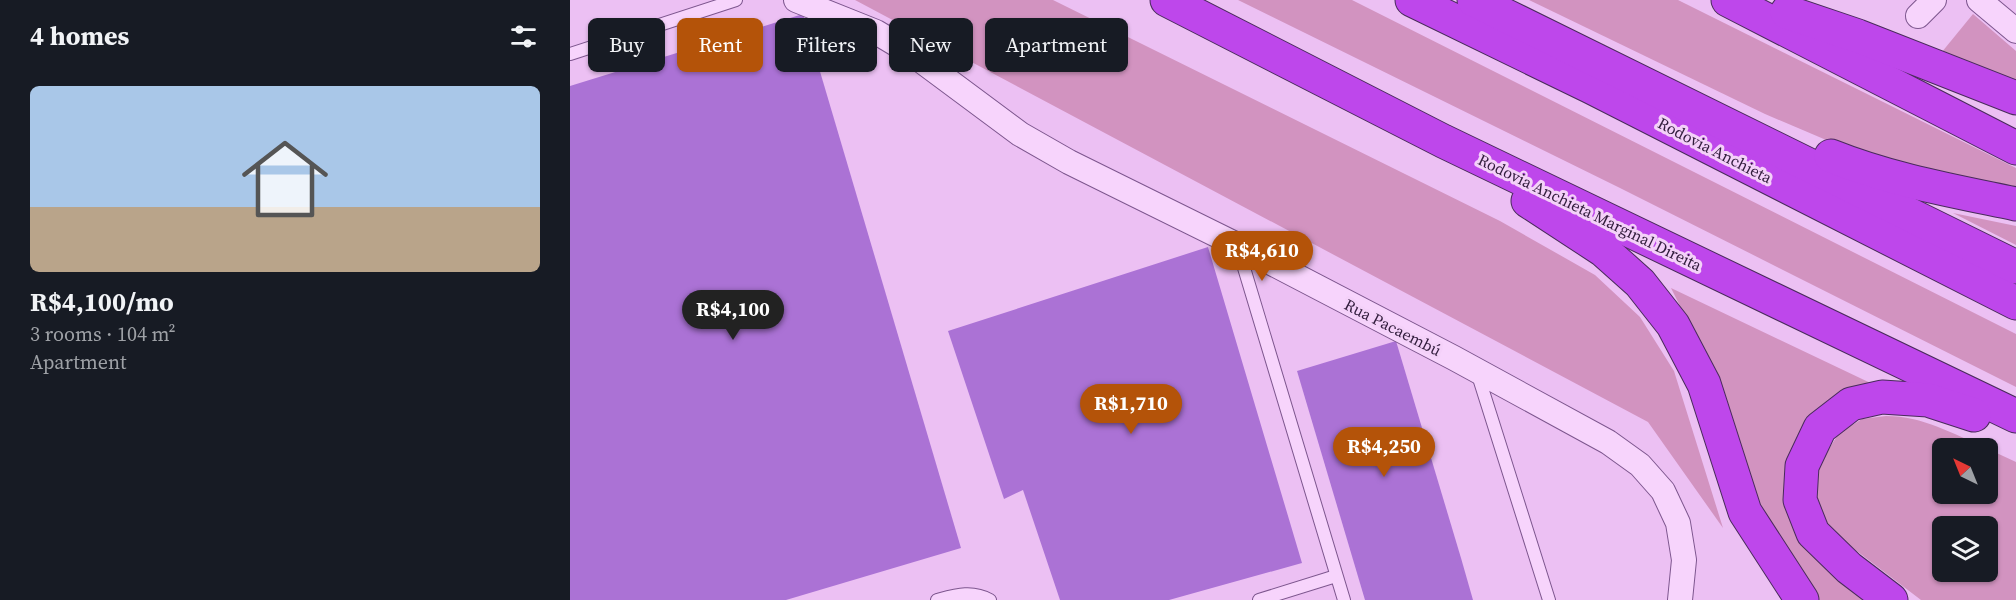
<!DOCTYPE html>
<meta charset="utf-8">
<style>
:root{--surface:#171b24;--page:#242831;--text:#f1f3f6;--muted:#9ea1a6;--accent:#b45309}
body{margin:0;font-family:"Source Serif 4",serif;background:var(--page);color:var(--text);height:100vh;display:flex;flex-direction:column;font-size:22px;white-space:nowrap}
*{box-sizing:border-box;margin:0}
p{font-size:20px;color:var(--muted)}
.icon{flex:none;width:33px;height:33px;fill:none;stroke:currentColor;stroke-width:2;stroke-linecap:round;stroke-linejoin:round}
.map{position:relative;flex:1;overflow:hidden}
.details{display:flex;flex-direction:column;background:var(--surface);width:570px}
.details>*{flex:none}
.guide{position:absolute;left:18px;top:18px;width:570px;height:54px;display:flex;gap:12px}
.needle{width:39px;rotate:317deg}
.controls{position:absolute;left:1362px;top:438px;display:grid;gap:12px}
.controls a{display:grid;place-items:center;width:66px;height:66px;border-radius:9px;background:var(--surface);box-shadow:0 2px 4px #0004;font-size:30px}
.price{position:absolute;translate:-50% -51px;padding:0 14px;border-radius:21px;background:var(--accent);color:#fff;font-size:20px;line-height:39px;filter:drop-shadow(0 2px 3px #0008)}
.price::after{content:'';position:absolute;left:50%;top:36px;width:18px;height:14px;margin-left:-9px;background:inherit;clip-path:polygon(0 0,100% 0,50% 100%)}
.price.current{background:#222;color:#fff}
ul{padding:0;list-style:none}
li{display:grid;align-content:center;gap:12px;height:318px;padding:0 30px}
li span{display:grid;place-items:center;height:186px;border-radius:9px;color:#555}
li>.icon{margin-inline-start:auto}
span .icon{width:108px;height:108px;fill:#fffc;stroke-width:1}
li b{font-size:26px}
h2{display:flex;justify-content:space-between;align-items:center;height:72px;padding:0 30px;font-size:26px}
.pill{padding:0 21px;border-radius:9px;background:var(--surface);box-shadow:0 2px 4px #0004;font-size:21px;line-height:54px}
.pill.current{background:var(--accent);color:#fff}
main{display:flex;flex:1;min-height:0}
.map>svg:first-child{display:block}
.green{fill:#d293c0;fill-rule:evenodd}
.building{fill:#ab72d5}
.lines{fill:none;stroke-linecap:round;stroke-linejoin:round}
.lane-casing{stroke:#7d568e;stroke-width:14}
.street-casing{stroke:#7d568e;stroke-width:26}
.highway-casing{stroke:#492b5b;stroke-width:35}
.lane{stroke:#f7d4fc;stroke-width:12}
.street{stroke:#f7d4fc;stroke-width:24}
.highway{stroke:#be47eb;stroke-width:33}
.labels{text-anchor:middle;dominant-baseline:central;stroke-width:6;stroke-linejoin:round;paint-order:stroke}
.street-label{font-size:16px;fill:#311c3c;stroke:#f4d1f9}
</style>
<main>
<section class="details">
<h2>4 homes<svg class="icon" aria-label="filters" viewBox="0 0 24 24"><path d="M4 7h16M4 17h16"/><circle cx="9" cy="7" r="2"/><circle cx="15" cy="17" r="2"/></svg></h2>
<ul>
<li><span style="background:linear-gradient(#a9c7e8 65%,#b9a48a 0)"><svg class="icon" aria-label="home" viewBox="0 0 24 24"><path d="M3 11l9-7 9 7M6 9v11h12V9"/></svg></span><div><b>R$4,100/mo</b><p>3 rooms · 104 m²</p><p>Apartment</p></div></li>
</ul>
</section>
<div class="map">
<svg width="1446" height="600" viewBox="0 0 1446 600">
<rect width="100%" height="100%" fill="#ecc0f3"/>
<!-- green -->
<g class="green">
<path d="M285,0h198l447,221 95,54 45,42 34,54 49,157 -75,-106z"/>
<path d="M668,0h114l664,334v53l-396,-199z"/>
<path d="M959,0h149l338,168v21l-39,-4 -132,-37 -80,-34z"/>
<path d="M1403,14l43,37v36l-79,-29z"/>
<path d="M1383,213l63,13v19z"/>
<path d="M1101,288l210,100 -95,88 84,124h-52l-51,-68 -53,-158z"/>
<path d="M1316,416c37,0 67,18 100,32h-44v46h46v-45l28,13v138h-95l-80,-61 -20,-24 -5,-21 2,-28 21,-33 23,-14zM1372,526h46v46h-46z"/>
</g>
<!-- building -->
<g class="building">
<path d="M233,14l158,534 -175,52h-216v-514z"/>
<path d="M638,247l94,316 -133,37h-109l-37,-110 -19,9 -56,-168z"/>
<path d="M826,341l65,217 12,42h-108l-68,-229z"/>
</g>
<g class="lines">
<defs>
<g id="lane">
<path d="M0,54l166,-54"/>
<path d="M668,248l106,352"/>
<path d="M907,372l72,228"/>
<path d="M367,600c19,-5 35,-10 53,0"/>
<path d="M689,600l77,-24"/>
</g>
<g id="street">
<path d="M226,0l80,32 35,21 109,81 49,28 168,83 217,113 154,84 32,23 23,26 15,32 6,37 -4,40"/>
<path d="M1409,0l37,31"/>
<path d="M1348,16l16,-16"/>
</g>
<g id="highway">
<path d="M597,0l276,141 573,275"/>
<path d="M842,0l179,87 425,216"/>
<path d="M904,0l542,267"/>
<path d="M1158,0l288,148"/>
<path d="M1217,12l71,24 158,62"/>
<path d="M1261,156c60,24 123,35 185,48"/>
<path d="M958,201l75,49 37,33 33,42 31,59 41,128 57,88"/>
<path d="M1321,600l-42,-32 -36,-35 -13,-33 2,-34 18,-38 31,-24 31,-7 46,3 46,15"/>
</g>
</defs>
<!-- lane casing -->
<use href="#lane" class="lane-casing"/>
<!-- street casing -->
<use href="#street" class="street-casing"/>
<!-- highway casing -->
<use href="#highway" class="highway-casing"/>
<!-- lane -->
<use href="#lane" class="lane"/>
<!-- street -->
<use href="#street" class="street"/>
<!-- highway -->
<use href="#highway" class="highway"/>
</g>
<g class="labels">
<!-- street labels -->
<g class="street-label">
<text transform="translate(1145 150) rotate(27)">Rodovia Anchieta</text>
<text transform="translate(1020 212) rotate(26)">Rodovia Anchieta Marginal Direita</text>
<text transform="translate(823 327) rotate(27)">Rua Pacaembú</text>
</g>
</g>
</svg>
<div class="controls">
<a><svg class="needle" viewBox="-14 -14 28 28"><path d="M0-13l5 13h-10z" fill="#e53935"/><path d="M0 13l5-13h-10z" fill="#9ea1a6"/></svg></a>
<a><svg class="icon" aria-label="layers" viewBox="0 0 24 24"><path d="M12 4l9 5-9 5-9-5zM3 14l9 5 9-5"/></svg></a>
</div>
<b class="price" style="left:692px;top:282px">R$4,610</b>
<b class="price current" style="left:163px;top:341px">R$4,100</b>
<b class="price" style="left:561px;top:435px">R$1,710</b>
<b class="price" style="left:814px;top:478px">R$4,250</b>
<div class="guide">
<a class="pill">Buy</a>
<a class="pill current">Rent</a>
<a class="pill">Filters</a>
<a class="pill">New</a>
<a class="pill">Apartment</a>
</div>
</div>
</main>
